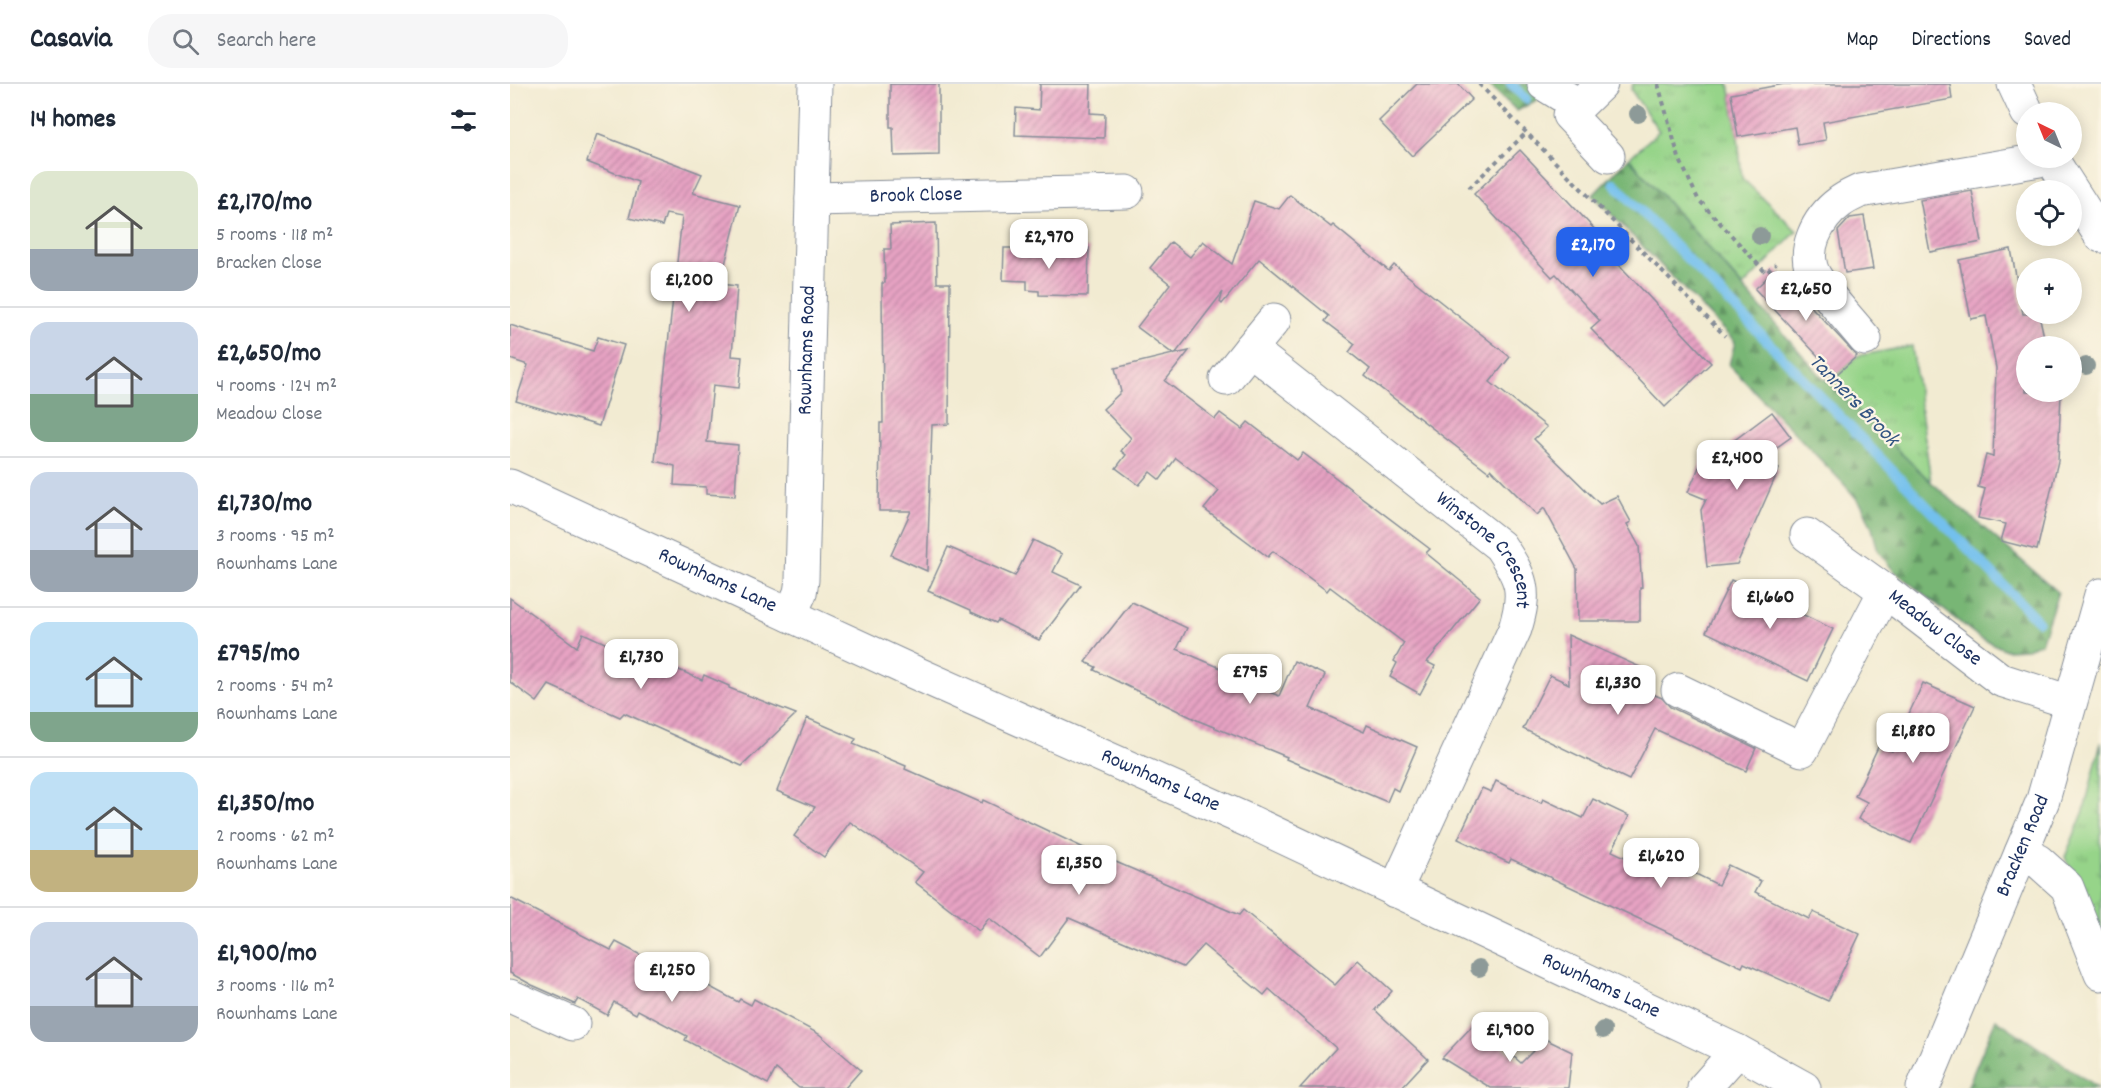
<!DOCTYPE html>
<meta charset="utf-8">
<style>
:root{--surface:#fff;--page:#f6f6f7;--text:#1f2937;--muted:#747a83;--line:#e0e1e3;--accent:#2563eb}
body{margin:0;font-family:Dekko,sans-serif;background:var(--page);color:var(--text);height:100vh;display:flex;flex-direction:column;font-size:22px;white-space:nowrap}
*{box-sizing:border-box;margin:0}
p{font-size:20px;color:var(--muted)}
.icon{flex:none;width:33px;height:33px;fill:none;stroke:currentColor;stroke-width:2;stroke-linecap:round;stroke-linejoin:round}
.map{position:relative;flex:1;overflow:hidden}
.sheet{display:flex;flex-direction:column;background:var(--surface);width:510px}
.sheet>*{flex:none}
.needle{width:39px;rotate:317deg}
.buttons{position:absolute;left:1506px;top:18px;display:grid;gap:12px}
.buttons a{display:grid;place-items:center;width:66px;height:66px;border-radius:50%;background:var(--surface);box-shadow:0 3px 15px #0003;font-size:30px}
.price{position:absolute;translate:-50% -51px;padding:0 14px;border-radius:12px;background:#fff;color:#222;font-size:20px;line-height:39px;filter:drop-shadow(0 2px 3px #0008)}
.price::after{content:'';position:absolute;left:50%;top:36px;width:18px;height:14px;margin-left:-9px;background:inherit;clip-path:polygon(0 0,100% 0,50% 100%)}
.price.on{background:var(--accent);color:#fff}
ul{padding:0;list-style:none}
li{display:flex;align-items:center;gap:18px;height:150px;padding:0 30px}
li+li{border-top:2px solid var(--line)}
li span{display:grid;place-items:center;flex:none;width:168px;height:120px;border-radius:18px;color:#555}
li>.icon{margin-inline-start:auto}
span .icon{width:72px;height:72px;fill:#fffc;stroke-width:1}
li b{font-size:26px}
h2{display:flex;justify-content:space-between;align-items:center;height:72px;padding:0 30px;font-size:26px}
header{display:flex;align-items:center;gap:36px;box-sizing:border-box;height:84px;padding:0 30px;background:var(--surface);border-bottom:2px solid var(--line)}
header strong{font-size:28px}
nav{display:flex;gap:33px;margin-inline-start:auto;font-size:21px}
.search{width:420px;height:54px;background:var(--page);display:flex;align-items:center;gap:15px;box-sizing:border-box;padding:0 21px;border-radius:24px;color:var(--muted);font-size:22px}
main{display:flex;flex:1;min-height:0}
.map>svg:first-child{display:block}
.grass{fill:url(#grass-tufts);stroke:#588274;stroke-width:1.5}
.forest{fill:url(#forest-firs);stroke:#4a726a;stroke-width:1.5}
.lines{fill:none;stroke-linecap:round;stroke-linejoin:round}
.stream{stroke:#73c0ed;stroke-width:10}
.building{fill:url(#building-hatch)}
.minor-casing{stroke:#868d98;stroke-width:35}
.path{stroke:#868d98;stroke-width:4;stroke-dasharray:4.5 4.5;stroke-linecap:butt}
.minor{stroke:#fff;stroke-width:33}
.tree{fill:#8d9a98}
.labels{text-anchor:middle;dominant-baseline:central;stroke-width:4.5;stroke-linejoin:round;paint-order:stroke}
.street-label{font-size:21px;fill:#1b2f5e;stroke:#fcf5e5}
.water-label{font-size:22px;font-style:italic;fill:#315382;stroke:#fcf5e5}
</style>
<header>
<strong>Casavia</strong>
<div class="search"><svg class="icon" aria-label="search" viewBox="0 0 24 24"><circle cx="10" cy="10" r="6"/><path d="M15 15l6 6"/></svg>Search here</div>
<nav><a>Map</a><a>Directions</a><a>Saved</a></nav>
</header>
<main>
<section class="sheet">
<h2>14 homes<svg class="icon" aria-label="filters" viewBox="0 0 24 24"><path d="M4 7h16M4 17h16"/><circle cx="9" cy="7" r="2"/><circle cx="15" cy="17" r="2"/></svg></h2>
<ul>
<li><span style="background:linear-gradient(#dfe7d0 65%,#9aa5b1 0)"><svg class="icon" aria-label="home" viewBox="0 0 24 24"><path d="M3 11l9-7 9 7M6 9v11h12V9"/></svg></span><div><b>£2,170/mo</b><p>5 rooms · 118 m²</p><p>Bracken Close</p></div></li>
<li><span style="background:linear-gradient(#c9d6e8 60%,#7fa58c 0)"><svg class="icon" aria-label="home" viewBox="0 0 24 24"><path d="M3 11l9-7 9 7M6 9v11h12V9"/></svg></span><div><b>£2,650/mo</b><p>4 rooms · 124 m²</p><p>Meadow Close</p></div></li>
<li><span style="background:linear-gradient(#c9d6e8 65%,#9aa5b1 0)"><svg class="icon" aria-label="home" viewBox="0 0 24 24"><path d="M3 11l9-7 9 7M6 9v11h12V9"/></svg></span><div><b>£1,730/mo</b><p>3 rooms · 95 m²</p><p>Rownhams Lane</p></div></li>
<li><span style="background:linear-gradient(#bfe0f5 75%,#7fa58c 0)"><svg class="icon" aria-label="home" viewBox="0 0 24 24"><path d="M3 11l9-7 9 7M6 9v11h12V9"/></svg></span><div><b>£795/mo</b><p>2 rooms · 54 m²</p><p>Rownhams Lane</p></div></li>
<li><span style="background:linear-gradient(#bfe0f5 65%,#c2b280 0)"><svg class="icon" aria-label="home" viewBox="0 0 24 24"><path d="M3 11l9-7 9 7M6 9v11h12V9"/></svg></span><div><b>£1,350/mo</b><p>2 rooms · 62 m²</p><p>Rownhams Lane</p></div></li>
<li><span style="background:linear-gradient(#c9d6e8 70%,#9aa5b1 0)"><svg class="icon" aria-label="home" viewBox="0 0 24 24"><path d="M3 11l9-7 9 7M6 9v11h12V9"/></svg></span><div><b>£1,900/mo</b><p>3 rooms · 116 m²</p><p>Rownhams Lane</p></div></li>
</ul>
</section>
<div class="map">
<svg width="1591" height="1004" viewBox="0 0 1591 1004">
<defs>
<pattern id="grass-tufts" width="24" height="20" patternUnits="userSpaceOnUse" patternTransform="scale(1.5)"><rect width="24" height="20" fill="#96d489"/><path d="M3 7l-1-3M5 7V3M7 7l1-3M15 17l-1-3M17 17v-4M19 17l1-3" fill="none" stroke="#81b679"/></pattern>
<pattern id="forest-firs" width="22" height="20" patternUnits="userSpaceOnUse" patternTransform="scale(1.5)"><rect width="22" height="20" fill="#78b675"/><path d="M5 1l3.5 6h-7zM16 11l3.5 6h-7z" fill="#629463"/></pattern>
<pattern id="building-hatch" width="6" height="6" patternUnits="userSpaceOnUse" patternTransform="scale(1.5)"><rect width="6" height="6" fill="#e7a3c3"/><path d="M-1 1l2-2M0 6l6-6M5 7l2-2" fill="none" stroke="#ba85a2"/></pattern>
</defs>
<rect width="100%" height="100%" fill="#fcf5e5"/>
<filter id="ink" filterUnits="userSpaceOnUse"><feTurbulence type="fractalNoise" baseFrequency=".0167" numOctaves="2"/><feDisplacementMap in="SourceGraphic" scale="12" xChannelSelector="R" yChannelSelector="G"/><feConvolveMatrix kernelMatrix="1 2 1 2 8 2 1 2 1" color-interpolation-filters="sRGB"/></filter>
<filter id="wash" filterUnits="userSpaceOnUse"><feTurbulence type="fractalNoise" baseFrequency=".008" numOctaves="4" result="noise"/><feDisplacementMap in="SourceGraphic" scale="24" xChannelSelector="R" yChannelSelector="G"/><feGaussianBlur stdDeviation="1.35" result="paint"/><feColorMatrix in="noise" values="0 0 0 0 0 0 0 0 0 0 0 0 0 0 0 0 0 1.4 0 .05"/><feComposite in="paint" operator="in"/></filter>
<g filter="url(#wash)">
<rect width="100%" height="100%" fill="#f2ebd2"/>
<!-- grass -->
<g class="grass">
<path d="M1123,0h96l9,53 4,41 55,53 -54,56 -114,-129 30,-27 -28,-41z"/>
<path d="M1402,262l19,136 -106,-102 11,-5 21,-19z"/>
<path d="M1591,658v197l-36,-82 19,-46z"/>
</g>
<!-- forest -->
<g class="forest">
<path d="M978,0h77l-48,27z"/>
<path d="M1119,74l191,217 111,107 127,110 -17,51 -14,6 -21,1 -26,-12 -87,-68 -15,-19 -6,-23 -10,-23 -20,-23 -113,-117 6,-23 -142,-147z"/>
<path d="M1486,935l102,69h-131z"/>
</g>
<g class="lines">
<!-- stream -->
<g class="stream">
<path d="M1001,0l15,15"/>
<path d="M1104,99l424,438"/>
</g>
</g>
<g id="blocks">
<!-- building -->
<g class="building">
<path d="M380,0h49v71l-45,1 -1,-29h-3z"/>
<path d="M530,0h51l-1,29 15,1 -1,24 -89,-3 1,-27 23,2z"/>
<path d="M907,0h41l14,15 -60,57 -33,-35z"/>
<path d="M1274,0h166l2,15 -129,23 3,18 -28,5 -3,-18 -57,10 -7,-43z"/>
<path d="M87,50l105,40 -9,19 47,12 -20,79 17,2 -5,70 10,1 -3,31 -26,-3 -6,57 31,3 -3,51 -29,-2v-7l-32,-2 1,-19 -20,-5 27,-244 -16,-3 -4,12 -33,-8 9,-36 -51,-20z"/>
<path d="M1010,66l79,84 -5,4 117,125 -46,44 -74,-78 9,-8 -44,-47 -4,3 -78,-83z"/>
<path d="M1462,107l10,51 -52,10 -10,-52z"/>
<path d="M780,111l41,32 2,-2 56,46 5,-6 116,92 -20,25 57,45 -13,12 66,65 17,-8 14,26 -4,2 12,22 3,42h-2v33h-62l-1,-52 -33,-61 -7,7 -46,-46 -2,3 -124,-96 5,-7 -21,-17 6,-8 -30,-23 4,-5 -70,-57 -37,45 -2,-2 3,-10 -48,62 14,-3 -24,30 50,38 5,-6 22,16 6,-7 49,38 6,-7 127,96 -4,4 54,44 -53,65 8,4 -15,28 -30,-17 7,-14 -3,-2 10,-18 -74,-56 -3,4 -54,-40 -5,6 -64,-48 15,-18 -43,-33 -16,22 -10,-8 -11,13 -23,-17 10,-13 -5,-4 10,-13 -28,-29 18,-17 -6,-24 58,-14 -36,-27 33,-43 -20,-16 21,-26 19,15 13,-16 29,23 22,-63 25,8z"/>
<path d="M1354,132l9,53 -28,4 -7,-42 12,-13z"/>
<path d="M426,139l1,60h13l-1,141 -17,1 -5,146 -36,-16 20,-44h-32l1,-88h3l-1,-140h3l-1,-34h7l-1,-24z"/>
<path d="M518,163l61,1 -1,48 -49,-1v-4l-12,-1v-9l-24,-1 1,-32h24z"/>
<path d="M1501,165l12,65h16l7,32h-20v46h28l1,1 6,1 -3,67 -21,89 -36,-9 5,-17 -28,-6 7,-29 -7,-2 8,-32 7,2 3,-89 -10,-52 -15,3 -12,-59z"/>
<path d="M1266,185l81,87 -21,19 -81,-86z"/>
<path d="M0,241l83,26 5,-14 26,8 -25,81 -83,-25 12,-36 -18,-6z"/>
<path d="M1262,328l19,25 -32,23 20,9 -42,95 -30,3 -6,-57 5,-10 -2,1 1,-2 -17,-7 16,-36 18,8 10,-22z"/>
<path d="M523,456l29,14 -9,18 28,13 -42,55 -41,-20 -2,3 -25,-11v-2l-43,-19 20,-44 67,29z"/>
<path d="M1221,496l102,49 -25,52 -102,-49z"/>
<path d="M0,514l67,49 6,-14 57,26 2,-5 60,26 2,-5 25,11v2l67,26 -54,52 -118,-53 -4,4 -71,-32 -12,17 -27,-20z"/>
<path d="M622,518l55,26 -10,21 46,20 -1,3 57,24 15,-35 31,14 -15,33 54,24 3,-7 50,22 -19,44 -5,-3 -6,14 -101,-43 1,-2 -88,-36 -105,-51 2,-3 -11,-5z"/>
<path d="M1058,551l72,32 -9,18 31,13 8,9 86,41 -10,23 -91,-42 -26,51 -106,-51 27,-54 19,9z"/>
<path d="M1413,599l52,23 -64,137 -53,-24 9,-17 -12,-6 24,-51 13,6z"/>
<path d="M297,634l49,21 -3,5 53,22 -1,3 77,34 1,-3 105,50 151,65 4,-5 92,75 23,-25 34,31 -17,19 53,49 -27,29h-101l36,-40 -67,-59 -5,6 -61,-50 -20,22 -114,-49 -29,39 -51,-39 -10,13 -64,-49 8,-10 -73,-50 -26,35 -30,-21 21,-29 -38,-16z"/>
<path d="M986,697l45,22 2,-4 40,19 10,-19 36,17 -17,35 53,25 7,-14 46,23 10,-20 33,16 -6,11 54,27 4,-7 47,22 -32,67 -84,-38 -2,4 -231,-108 -2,4 -51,-24 24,-51 9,4z"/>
<path d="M0,814l101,52 5,-8 72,38 2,-4 48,26 2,-3 11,6 3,-6 65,35 42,36 -16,18h-46l-23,-19 -8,15 -83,-44 2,-4 -49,-26 -2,4 -22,-12 -7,13 -29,-16 -3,5 -43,-19 -22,-12z"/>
<path d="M965,939l46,40 24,-24 27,13 -4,36h-77l-49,-30z"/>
</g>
</g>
</g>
<g filter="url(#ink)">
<use href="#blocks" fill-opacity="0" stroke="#868d98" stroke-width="1.5"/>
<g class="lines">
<defs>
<g id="minor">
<path d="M1034,0l34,21"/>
<path d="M1091,0l-32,31 39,41"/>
<path d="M1504,0l13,28"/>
<path d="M1541,74l50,78"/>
<path id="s1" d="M302,115l315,-7"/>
<path id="s2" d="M764,236l-24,29 250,197c22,33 27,44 15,83l-120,262"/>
<path d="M1355,255c-16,-20 -35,-39 -49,-61 -17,-26 2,-60 24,-76 6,-5 14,-8 20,-11l191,-33"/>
<path d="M716,295l24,-30"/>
<path id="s3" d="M0,402l399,184 342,152 486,229 67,37"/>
<path id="s4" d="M1297,451l78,56 116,89 69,22"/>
<path id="s5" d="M280,531l10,-22 2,-13 13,-496"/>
<path d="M1168,606l124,60 83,-159"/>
<path d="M1511,769l17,8 29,26 34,87"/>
<path d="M0,912l63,28"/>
<path d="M1194,1004l33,-37"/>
<path id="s6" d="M1413,1004l120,-288 58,-205"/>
</g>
</defs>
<!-- minor casing -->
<use href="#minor" class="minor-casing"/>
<!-- path -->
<g class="path">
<path d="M969,0l246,252"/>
<path d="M1148,0l21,74 19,41 68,74 10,-9"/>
<path d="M959,104l58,-56"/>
</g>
<!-- minor -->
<use href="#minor" class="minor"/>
</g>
<!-- trees -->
<g class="tree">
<circle cx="1128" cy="30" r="9"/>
<circle cx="1250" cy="152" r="9"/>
<circle cx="1576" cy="282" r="9"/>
<circle cx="969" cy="884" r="9"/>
<circle cx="1093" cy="946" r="9"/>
</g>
</g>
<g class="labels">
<!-- street labels -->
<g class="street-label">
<text stroke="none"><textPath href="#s1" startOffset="104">Brook Close</textPath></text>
<text stroke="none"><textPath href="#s5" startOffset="267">Rownhams Road</textPath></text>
<text stroke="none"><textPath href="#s2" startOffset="350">Winstone Crescent</textPath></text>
<text stroke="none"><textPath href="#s3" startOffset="228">Rownhams Lane</textPath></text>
<text stroke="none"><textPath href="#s4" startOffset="158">Meadow Close</textPath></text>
<text stroke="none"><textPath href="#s3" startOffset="714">Rownhams Lane</textPath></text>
<text stroke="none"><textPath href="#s6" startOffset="262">Bracken Road</textPath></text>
<text stroke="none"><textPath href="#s3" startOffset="1200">Rownhams Lane</textPath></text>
</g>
<!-- water labels -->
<g class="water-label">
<text transform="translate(1343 317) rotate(46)">Tanners Brook</text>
</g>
</g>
</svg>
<div class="buttons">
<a><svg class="needle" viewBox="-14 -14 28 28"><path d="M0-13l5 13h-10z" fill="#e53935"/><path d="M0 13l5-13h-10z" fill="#747a83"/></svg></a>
<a><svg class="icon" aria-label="locate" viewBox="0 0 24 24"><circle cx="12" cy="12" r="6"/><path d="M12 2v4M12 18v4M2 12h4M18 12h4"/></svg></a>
<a>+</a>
<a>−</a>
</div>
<b class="price" style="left:539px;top:186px">£2,970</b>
<b class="price on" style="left:1083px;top:194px">£2,170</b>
<b class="price" style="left:179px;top:229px">£1,200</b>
<b class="price" style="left:1296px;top:238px">£2,650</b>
<b class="price" style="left:1227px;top:407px">£2,400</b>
<b class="price" style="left:1260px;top:546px">£1,660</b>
<b class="price" style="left:131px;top:606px">£1,730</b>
<b class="price" style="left:740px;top:621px">£795</b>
<b class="price" style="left:1108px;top:632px">£1,330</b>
<b class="price" style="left:1403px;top:680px">£1,880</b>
<b class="price" style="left:1151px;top:805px">£1,620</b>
<b class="price" style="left:569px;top:812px">£1,350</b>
<b class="price" style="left:162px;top:919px">£1,250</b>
<b class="price" style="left:1000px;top:979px">£1,900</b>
</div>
</main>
